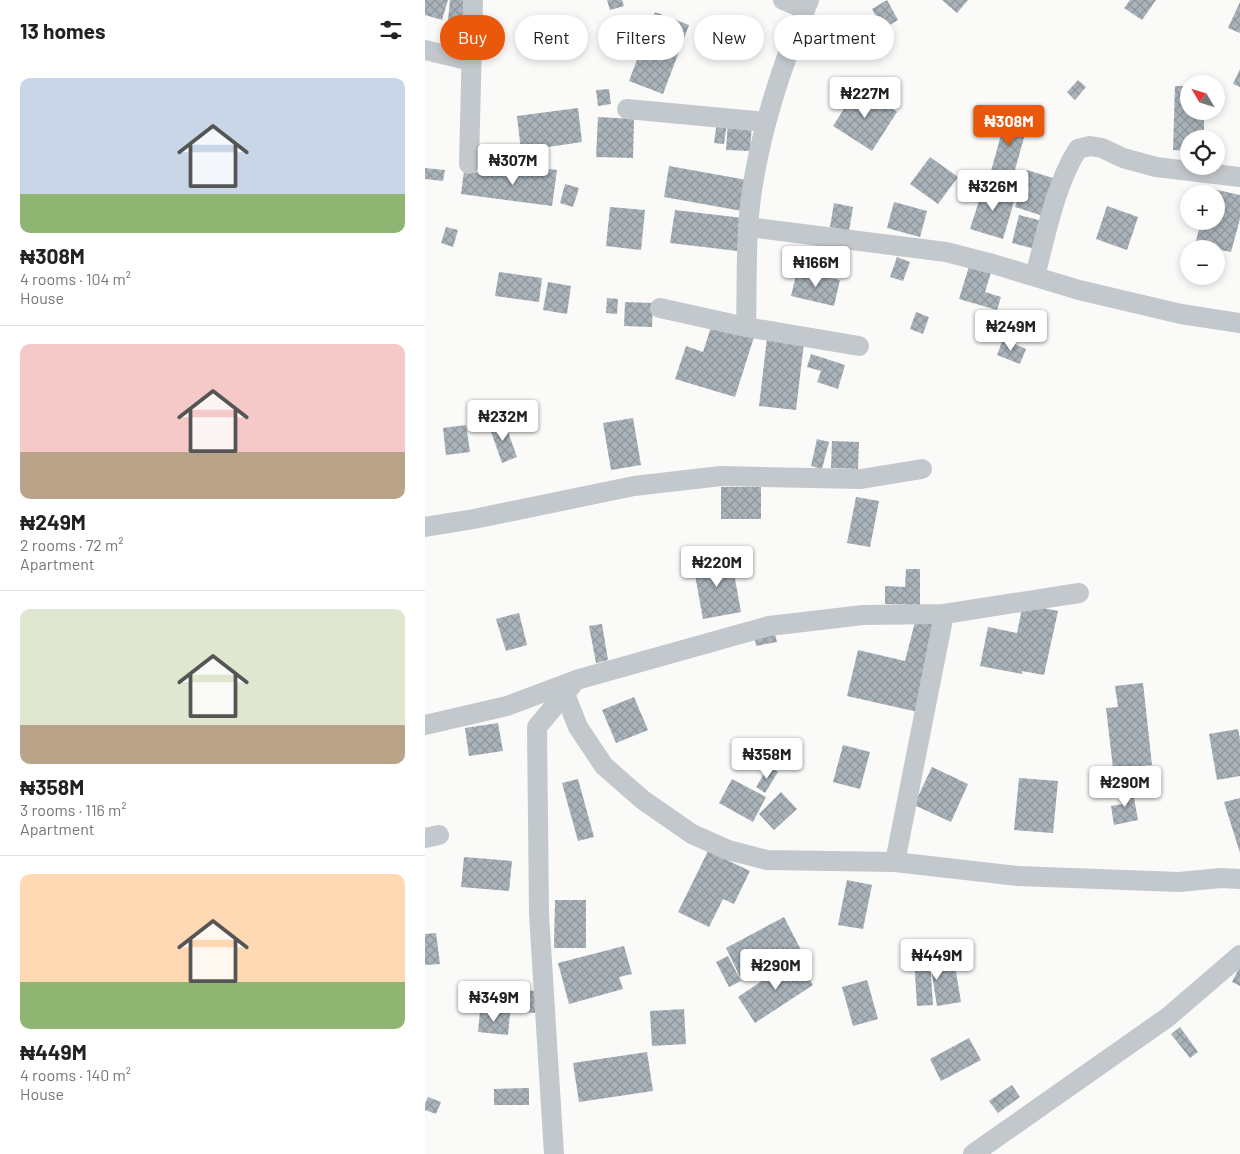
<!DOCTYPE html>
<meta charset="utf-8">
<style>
:root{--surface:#fff;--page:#f2f2f2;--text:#222;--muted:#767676;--line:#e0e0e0;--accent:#ea580c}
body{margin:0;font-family:Barlow,sans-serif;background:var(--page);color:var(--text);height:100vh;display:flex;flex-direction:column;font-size:19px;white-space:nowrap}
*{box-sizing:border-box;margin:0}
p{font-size:16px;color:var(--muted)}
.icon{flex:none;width:28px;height:28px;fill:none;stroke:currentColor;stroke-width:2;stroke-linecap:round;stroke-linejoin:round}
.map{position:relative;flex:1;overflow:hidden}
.panel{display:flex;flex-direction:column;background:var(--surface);width:425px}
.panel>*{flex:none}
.hud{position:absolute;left:15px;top:15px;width:475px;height:45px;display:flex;gap:10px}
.needle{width:32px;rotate:308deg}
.buttons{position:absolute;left:755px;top:75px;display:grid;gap:10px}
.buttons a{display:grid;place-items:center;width:45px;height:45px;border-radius:50%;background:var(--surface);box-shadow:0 2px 8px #0003;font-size:25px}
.price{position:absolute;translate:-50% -42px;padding:0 11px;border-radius:5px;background:#fff;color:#222;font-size:16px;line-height:32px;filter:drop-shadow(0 1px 2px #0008)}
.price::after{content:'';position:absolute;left:50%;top:30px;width:15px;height:11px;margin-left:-8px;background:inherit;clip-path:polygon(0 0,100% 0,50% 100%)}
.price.on{background:var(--accent);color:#fff}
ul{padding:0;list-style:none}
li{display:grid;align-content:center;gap:10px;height:265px;padding:0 20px}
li+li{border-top:1px solid var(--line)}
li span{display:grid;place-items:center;height:155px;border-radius:10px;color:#555}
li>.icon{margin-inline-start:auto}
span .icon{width:90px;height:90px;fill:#fffc;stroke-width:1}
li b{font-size:21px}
h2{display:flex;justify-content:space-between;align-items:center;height:60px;padding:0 20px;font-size:21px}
.chip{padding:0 18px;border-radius:22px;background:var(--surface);box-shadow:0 2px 8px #0003;font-size:18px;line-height:45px}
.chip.on{background:var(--accent);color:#fff}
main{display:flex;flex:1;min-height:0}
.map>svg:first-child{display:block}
.building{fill:url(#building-cross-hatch)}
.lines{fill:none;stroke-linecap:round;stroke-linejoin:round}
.minor{stroke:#c3c8cc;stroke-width:20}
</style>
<main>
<section class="panel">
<h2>13 homes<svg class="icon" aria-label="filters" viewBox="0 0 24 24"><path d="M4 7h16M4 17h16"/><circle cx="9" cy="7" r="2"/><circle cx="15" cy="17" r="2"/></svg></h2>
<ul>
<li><span style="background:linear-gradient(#c9d6e8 75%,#8fb573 0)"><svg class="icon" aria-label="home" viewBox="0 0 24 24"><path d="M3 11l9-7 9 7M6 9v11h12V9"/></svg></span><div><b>₦308M</b><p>4 rooms · 104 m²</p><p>House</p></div></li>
<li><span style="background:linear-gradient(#f6c9c9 70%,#b9a48a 0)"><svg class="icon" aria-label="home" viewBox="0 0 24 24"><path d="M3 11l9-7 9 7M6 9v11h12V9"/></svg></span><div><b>₦249M</b><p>2 rooms · 72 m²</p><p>Apartment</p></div></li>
<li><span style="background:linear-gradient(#dfe7d0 75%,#b9a48a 0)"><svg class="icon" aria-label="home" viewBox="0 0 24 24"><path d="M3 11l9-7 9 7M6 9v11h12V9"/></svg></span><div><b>₦358M</b><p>3 rooms · 116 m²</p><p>Apartment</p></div></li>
<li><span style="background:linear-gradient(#ffd9b3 70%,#8fb573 0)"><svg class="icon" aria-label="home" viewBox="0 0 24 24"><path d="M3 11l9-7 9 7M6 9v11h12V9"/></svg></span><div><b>₦449M</b><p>4 rooms · 140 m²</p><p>House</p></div></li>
</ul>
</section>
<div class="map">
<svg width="815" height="1154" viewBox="0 0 815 1154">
<defs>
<pattern id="building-cross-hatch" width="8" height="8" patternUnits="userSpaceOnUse" patternTransform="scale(1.25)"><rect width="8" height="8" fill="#aab3b9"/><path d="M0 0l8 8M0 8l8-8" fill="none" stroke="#8e969c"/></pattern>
</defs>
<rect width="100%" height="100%" fill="#fafaf8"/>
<!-- building -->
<g class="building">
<path d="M0,0h23l-6,20 -17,-5z"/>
<path d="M25,0h16l-2,21 -16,-1z"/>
<path d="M182,0h15l2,6 -14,4z"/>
<path d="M462,0l11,20 -15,9 -11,-20z"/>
<path d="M517,0h26l-11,13z"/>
<path d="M705,0h26l-14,20 -18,-12z"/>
<path d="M815,2v31l-12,-5z"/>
<path d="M230,12l34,13 -26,69 -34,-13z"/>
<path d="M815,69v18l-7,-3z"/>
<path d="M653,80l8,7 -11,13 -8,-8z"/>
<path d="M750,86h14v25h15v28h-15v12l-16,-1z"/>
<path d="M433,87l39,25 -25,39 -39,-25z"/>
<path d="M184,89l2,15 -13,2 -2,-16z"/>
<path d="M153,108l4,34 -61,9 -4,-35z"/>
<path d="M173,117l36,2 -1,39 -37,-1z"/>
<path d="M581,117l22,6 -15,54 -22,-6z"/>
<path d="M292,121l10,2 -3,21 -10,-1z"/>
<path d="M303,121l24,2 -2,28 -24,-1z"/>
<path d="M505,157l28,20 -20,27 -28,-20z"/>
<path d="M92,165l40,5 -5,36 -91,-12 3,-23 51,6z"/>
<path d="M244,166l78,14 -5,31 -78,-14z"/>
<path d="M0,168l20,2 -2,11 -18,-2z"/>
<path d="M602,170l29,9 -13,37 -28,-9z"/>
<path d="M140,184l14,4 -6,19 -13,-4z"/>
<path d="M559,185l32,10 -13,44 -33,-10z"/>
<path d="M788,189l27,6v24l-9,33 -36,-7 6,-24h15v-27h-4z"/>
<path d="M469,202l33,9 -7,26 -33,-9z"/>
<path d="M409,203l19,4 -4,24 -19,-4z"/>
<path d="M682,206l31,11 -11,33 -31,-11z"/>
<path d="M185,207l35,3 -4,40 -35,-4z"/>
<path d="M250,210l76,9 -5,33 -76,-9z"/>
<path d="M594,215l31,8 -7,28 -31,-8z"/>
<path d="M21,227l12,3 -5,17 -12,-4z"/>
<path d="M472,257l13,5 -7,19 -13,-4z"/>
<path d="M545,263l22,6 -7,23 16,5 -4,13 -38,-11z"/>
<path d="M372,271l43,9 -6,26 -43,-10z"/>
<path d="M74,272l43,6 -3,24 -44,-6z"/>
<path d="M123,282l23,4 -4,28 -24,-4z"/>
<path d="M182,298l11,1 -1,15 -11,-1z"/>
<path d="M200,302l28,1 -1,24 -28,-1z"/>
<path d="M491,312l13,5 -6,17 -13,-5z"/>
<path d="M287,324l42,13 -19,60 -60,-18 11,-33 17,6z"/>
<path d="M343,330l37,4 -9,76 -37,-4z"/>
<path d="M578,339l23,10 -6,15 -23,-9z"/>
<path d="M386,354l34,11 -7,24 -21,-7 4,-11 -14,-4z"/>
<path d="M208,418l8,47 -30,5 -8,-47z"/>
<path d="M79,421l13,36 -15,6 -13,-37z"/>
<path d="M41,425l4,27 -24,3 -3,-27z"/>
<path d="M392,439l12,3 -7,27 -11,-3z"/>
<path d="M407,441l27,1 -1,27 -27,-1z"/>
<rect x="296" y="487" width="40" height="32"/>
<path d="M431,497l23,4 -9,46 -23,-4z"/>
<path d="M306,557l10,55 -38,7 -10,-55z"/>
<path d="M481,569h14v36l-35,-1v-18l20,1z"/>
<path d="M598,604l35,7 -14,64 -22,-4v3l-42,-8 8,-39 29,6z"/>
<path d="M94,613l8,32 -21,6 -10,-32z"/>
<path d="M491,618l23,5 -21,89 -71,-16 11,-46 47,11z"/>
<path d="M177,624l6,36 -12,3 -7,-37z"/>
<path d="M349,630l3,12 -21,4 -2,-12z"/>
<path d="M718,683l9,82 -19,2 1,11 -9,1 -1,-13 -11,2 -7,-60 12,-1 -3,-21z"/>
<path d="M209,697l14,33 -32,13 -14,-33z"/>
<path d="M73,723l5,28 -34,5 -4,-28z"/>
<path d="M813,729l2,10v37l-23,4 -8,-46z"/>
<path d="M418,745l27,7 -10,37 -27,-7z"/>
<path d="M344,766l9,6 -13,21 -9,-6z"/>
<path d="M507,767l36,17 -17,38 -37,-17z"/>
<path d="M594,778l39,3 -5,52 -39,-3z"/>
<path d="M153,779l16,58 -16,4 -16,-58z"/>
<path d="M307,779l34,18 -13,25 -34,-19z"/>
<path d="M707,787l6,33 -24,5 -3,-19 12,-2 -3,-15z"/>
<path d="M356,792l16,17 -23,21 -15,-16z"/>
<path d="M815,798v55l-16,-51z"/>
<path d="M283,851l42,20 -16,33 -11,-5 -14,28 -31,-15z"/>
<path d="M39,857l48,4 -3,30 -48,-4z"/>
<path d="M422,880l25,5 -9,44 -25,-4z"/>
<path d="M130,900h31v48h-32z"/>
<path d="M359,917l17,33 -59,31 -16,-33z"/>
<path d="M11,933l4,31 -15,1v-31z"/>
<path d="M199,946l8,28 -13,3 4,12 -54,15 -11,-41z"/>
<path d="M528,954l8,48 -24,4 -7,-44 3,43 -16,1 -3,-48h15z"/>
<path d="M303,956l13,25 -12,6 -13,-25z"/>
<path d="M371,958l17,27 -58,38 -17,-26z"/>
<path d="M815,966v20l-8,-4z"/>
<path d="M442,980l11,39 -25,7 -11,-39z"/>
<path d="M56,989l30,4 -3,18 -29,-4z"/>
<path d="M87,989l24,2 -1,22 -24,-2z"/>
<path d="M259,1009l2,35 -34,2 -2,-35z"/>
<path d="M55,1011l30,2 -2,22 -30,-3z"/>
<path d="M755,1027l18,25 -8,6 -19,-24z"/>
<path d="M544,1038l12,22 -40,21 -11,-22z"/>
<path d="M222,1052l6,39 -74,11 -6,-39z"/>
<path d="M587,1085l8,12 -22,16 -9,-12z"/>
<path d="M104,1088v17h-35v-16z"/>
<path d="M3,1097l13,5 -5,12 -11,-4v-6z"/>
</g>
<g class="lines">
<!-- minor -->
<g class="minor">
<path d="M358,0l22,9"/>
<path d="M0,50l46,11"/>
<path d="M202,109l138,13"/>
<path d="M44,164l4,-164"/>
<path d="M323,227l198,25 47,12 86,26 102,24 59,9"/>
<path d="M610,276c10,-38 21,-94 43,-127l12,-3 12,2 21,10 33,9 84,10"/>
<path d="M235,308l86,19 113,19"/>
<path d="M321,327c1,-33 0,-66 2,-99 5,-77 31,-157 61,-228"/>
<path d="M0,527l49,-8 160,-33 87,-10 140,3 61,-10"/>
<path d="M140,694l13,33 26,39 39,34 49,34 36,16 39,10 128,2 123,14 161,6 42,-4 19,1"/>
<path d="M0,725l82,-19 69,-26 193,-54 94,-11 81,-1 135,-21"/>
<path d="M0,838l14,-3"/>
<path d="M470,862l49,-248"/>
<path d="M129,1154l-15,-240 -2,-187 35,-42"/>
<path d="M548,1154l195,-137 72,-62"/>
</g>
</g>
</svg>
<div class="buttons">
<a><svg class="needle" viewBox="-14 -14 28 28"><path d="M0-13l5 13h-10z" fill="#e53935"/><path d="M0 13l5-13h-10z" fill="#767676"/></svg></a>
<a><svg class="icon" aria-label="locate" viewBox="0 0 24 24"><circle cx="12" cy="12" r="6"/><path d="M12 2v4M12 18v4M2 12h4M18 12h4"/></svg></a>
<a>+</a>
<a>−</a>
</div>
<b class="price" style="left:440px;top:119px">₦227M</b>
<b class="price on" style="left:584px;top:147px">₦308M</b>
<b class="price" style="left:88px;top:186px">₦307M</b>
<b class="price" style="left:568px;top:212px">₦326M</b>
<b class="price" style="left:391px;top:288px">₦166M</b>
<b class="price" style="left:586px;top:352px">₦249M</b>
<b class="price" style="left:78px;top:442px">₦232M</b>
<b class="price" style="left:292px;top:588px">₦220M</b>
<b class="price" style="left:342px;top:780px">₦358M</b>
<b class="price" style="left:700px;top:808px">₦290M</b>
<b class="price" style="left:512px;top:981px">₦449M</b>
<b class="price" style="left:351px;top:991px">₦290M</b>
<b class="price" style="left:69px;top:1023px">₦349M</b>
<div class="hud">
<a class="chip on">Buy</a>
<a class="chip">Rent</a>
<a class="chip">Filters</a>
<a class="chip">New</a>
<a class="chip">Apartment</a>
</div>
</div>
</main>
